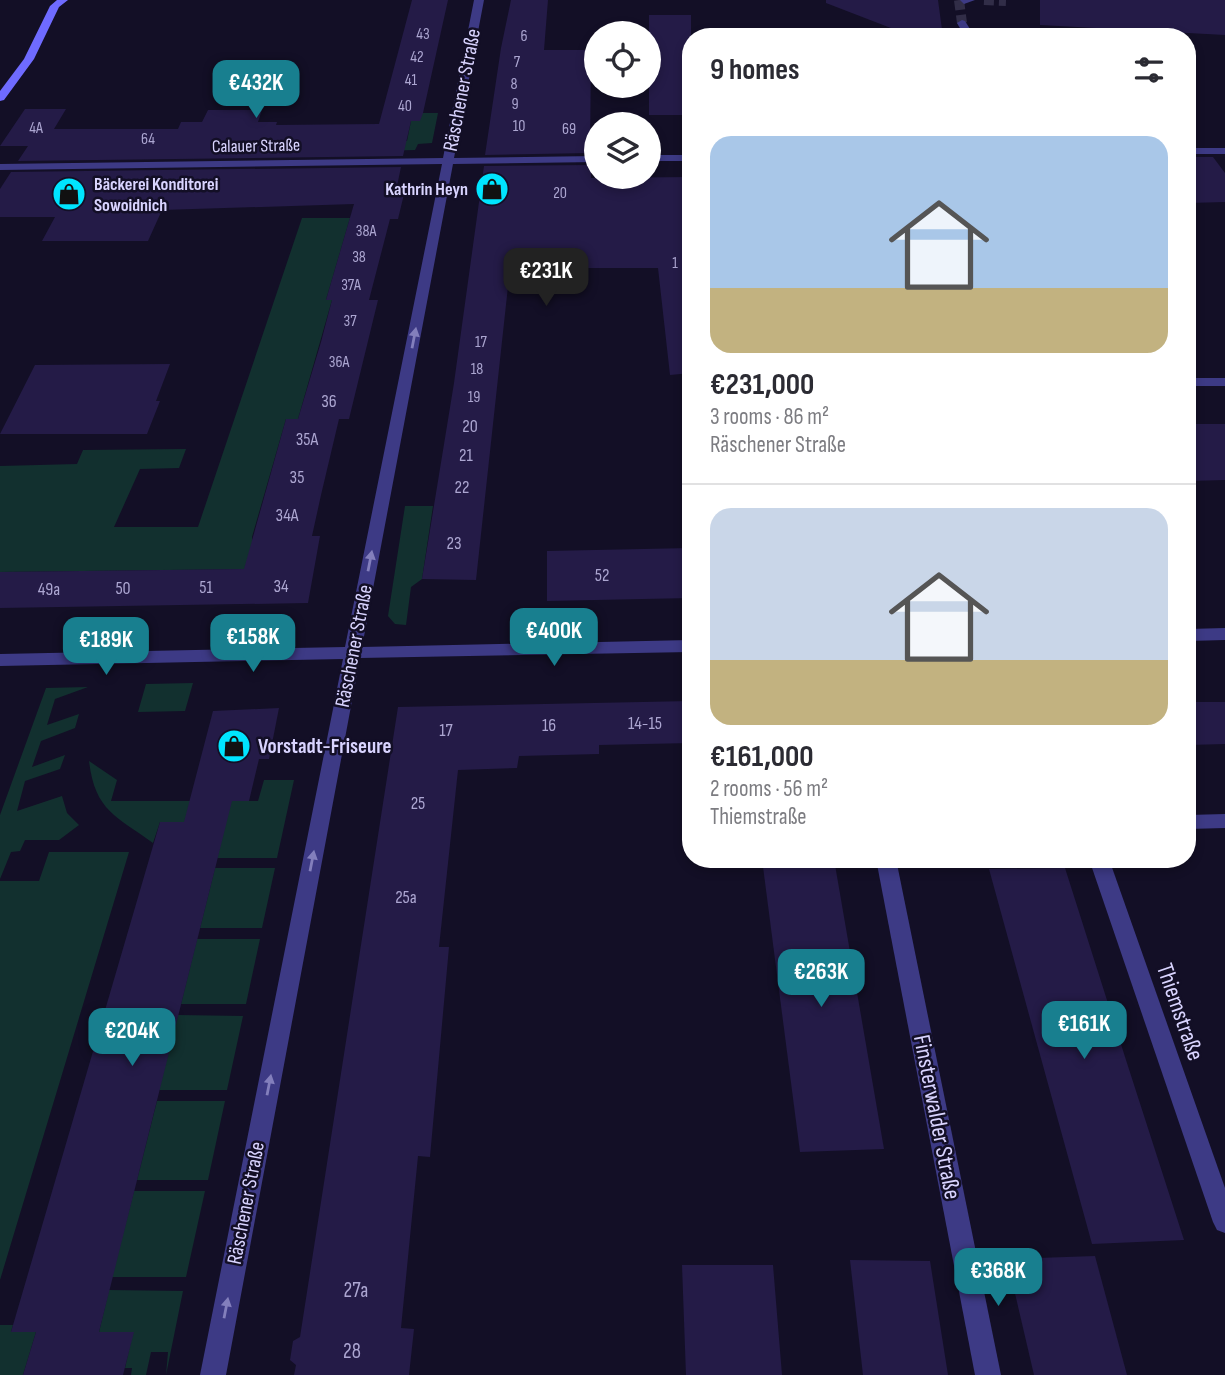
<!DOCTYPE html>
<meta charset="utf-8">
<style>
:root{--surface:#fff;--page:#f7f7f7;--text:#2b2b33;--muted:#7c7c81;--line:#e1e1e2;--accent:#187f8f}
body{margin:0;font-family:"Sofia Sans Condensed",sans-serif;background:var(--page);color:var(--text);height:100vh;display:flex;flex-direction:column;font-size:26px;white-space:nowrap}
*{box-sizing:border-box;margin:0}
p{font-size:23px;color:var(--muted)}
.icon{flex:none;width:38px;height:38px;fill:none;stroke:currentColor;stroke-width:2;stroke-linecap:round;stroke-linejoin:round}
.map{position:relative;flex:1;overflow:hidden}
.drawer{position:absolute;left:682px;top:28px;width:514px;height:840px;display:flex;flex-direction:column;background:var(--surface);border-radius:28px;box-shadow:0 4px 10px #0003}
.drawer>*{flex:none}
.buttons{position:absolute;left:584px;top:21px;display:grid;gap:14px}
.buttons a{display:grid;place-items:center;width:77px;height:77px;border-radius:50%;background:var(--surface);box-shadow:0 4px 10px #0003;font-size:35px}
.price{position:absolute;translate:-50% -60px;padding:0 16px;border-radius:14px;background:var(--accent);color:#fff;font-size:23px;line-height:46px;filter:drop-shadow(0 2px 4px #0008)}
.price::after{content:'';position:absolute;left:50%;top:42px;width:21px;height:16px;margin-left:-10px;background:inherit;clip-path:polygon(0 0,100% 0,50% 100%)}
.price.current{background:#222;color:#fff}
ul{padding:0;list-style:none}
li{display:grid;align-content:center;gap:14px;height:371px;padding:0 28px}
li+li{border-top:2px solid var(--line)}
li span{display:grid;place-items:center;height:217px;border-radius:21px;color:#555}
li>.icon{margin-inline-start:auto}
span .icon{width:126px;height:126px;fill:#fffc;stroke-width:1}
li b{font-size:30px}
h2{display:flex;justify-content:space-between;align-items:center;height:84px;padding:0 28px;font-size:30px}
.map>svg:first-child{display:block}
.green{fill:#12302f}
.building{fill:#241b47}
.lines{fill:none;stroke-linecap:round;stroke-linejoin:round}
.street-tunnel{stroke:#312d47;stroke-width:10;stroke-dasharray:10 5;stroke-linecap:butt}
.street{fill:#3d3a85;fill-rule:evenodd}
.secondary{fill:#6f6bff;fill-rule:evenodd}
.oneway{fill:#837fbc}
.labels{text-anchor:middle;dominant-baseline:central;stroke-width:5;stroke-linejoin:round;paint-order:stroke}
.far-number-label{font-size:16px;fill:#aca6d1}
.far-street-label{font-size:18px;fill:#d9d4ff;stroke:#130f26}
.far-poi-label{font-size:18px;font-weight:bold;fill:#d9d4ff;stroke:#130f26;text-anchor:start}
.number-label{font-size:18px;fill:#aca6d1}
.street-label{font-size:21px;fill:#d9d4ff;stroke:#130f26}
.poi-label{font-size:21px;font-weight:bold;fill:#d9d4ff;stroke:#130f26;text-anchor:start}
.near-number-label{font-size:21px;fill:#aca6d1}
.near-street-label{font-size:24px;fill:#d9d4ff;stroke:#130f26}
</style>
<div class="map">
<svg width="1225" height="1375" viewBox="0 0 1225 1375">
<rect width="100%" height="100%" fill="#130f26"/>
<!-- green -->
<g class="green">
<path d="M421,113h17l-6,30 -14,1 -3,6 -43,1 16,-10h19l4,-20z"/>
<path d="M302,218h48l-24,82h6l-34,119h-12l-34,118 4,32 -256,3v-106l77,-2 6,-14 103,-1 -7,19 -39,1 -26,58h84z"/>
<path d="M405,506h28l-11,73 -11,8 -5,38 -11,-1 -7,-8z"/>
<path d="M193,683l-8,28 -47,1 8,-28z"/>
<path d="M88,687l-33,12 -8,26 32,-11 -4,14 -34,13 -9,26 33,-12 -5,14 -35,12 -8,30 45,-15 5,17 12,12 -20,15h-34l-5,11 -9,1 -11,27v-64l46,-127z"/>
<path d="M89,761l28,19 -6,21h147l6,-21h30l-17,78h-60l9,-36h-66l-7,21c-37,-27 -58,-32 -64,-82z"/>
<path d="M49,852h80l-129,428v-399h39z"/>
<path d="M215,868h60l-13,60h-62z"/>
<path d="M197,939h63l-14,65h-65z"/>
<path d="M178,1015l65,1 -16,74h-68z"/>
<path d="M157,1101h68l-17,79h-71z"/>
<path d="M134,1191h71l-19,86h-74z"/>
<path d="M109,1290l74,1 -17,84 2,-23h-17l-5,23h-15l1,-7h-7l8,-36h-34z"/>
<path d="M0,1325h13l-2,7h25l-13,43h-23z"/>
</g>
<!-- building -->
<g class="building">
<path d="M412,0h36l-25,113 -3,8h-9l-8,35 -385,5 10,-15h-28l25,-37h41l-12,20h124l3,-7h21l6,-12h54l-4,12h19l-1,3 103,-1z"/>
<path d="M511,0h37l-4,50h47l-1,103 -105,2 16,-107z"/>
<path d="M826,0h112l5,37h-48l1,-7 -70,-27z"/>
<path d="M1040,0h185v35l-185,-10z"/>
<rect x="649" y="15" width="42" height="100"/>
<path d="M1188,157h25l12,16v29l-37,1z"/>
<path d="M591,165v13l100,-1v196l-21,2 -12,-107h-148l-34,312 -54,-1 32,-196 30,-217z"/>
<path d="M401,167l-4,19h9l-8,33h-8l-21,81h9l-29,119h-10l-18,76 -9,41h8l-12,67 -308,5v-36l244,-3 42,-150h12l23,-77 11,-42h-6l28,-96 -192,6 -14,31h-106l13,-24h-55v-28l11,-17z"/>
<path d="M170,364l-14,37h4l-13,33h-147l35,-69z"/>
<path d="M1188,424h37v56l-37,1z"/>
<path d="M691,548v50l-144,3v-50z"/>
<path d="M691,701v42l-92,2v9l-80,2 -2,12 -59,2 -19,177h10l-19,210 -12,-1 -17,172 13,1 -5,46h-115l2,-10 -6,-5 3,-19 7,-4 98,-630z"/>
<path d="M1188,702h37v42l-37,1z"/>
<path d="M279,708l-10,51h-10l-10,42h-17l-133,531h35l-11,43h-100l13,-43h-25l149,-510h24l29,-111z"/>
<path d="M762,859h72l50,290 -84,3z"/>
<path d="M1065,868l61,192 58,180 -92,4 -103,-375z"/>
<path d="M1095,1256l32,119h-93l-27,-116z"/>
<path d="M850,1260l80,1 18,114h-85z"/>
<path d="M682,1265h91l9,110h-96z"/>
</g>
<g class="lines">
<!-- street-tunnel -->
<g class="street-tunnel">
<path d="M959,0l3,23"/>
<path d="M984,0l22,1"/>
</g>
<!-- street -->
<g class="street">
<path d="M474,0h10l-30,158 143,-2v6l-144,2 -91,483 329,-7v12l-331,6 -134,717h-26l143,-716 -343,7v-12l345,-7 97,-483 -442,6v-6l443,-6z"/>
<path d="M960,0h15l-11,4z"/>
<path d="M962,20l3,1 10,16h-10l-8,-14z"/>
<rect x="1188" y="148" width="37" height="6"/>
<rect x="649" y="155" width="42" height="6"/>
<rect x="1188" y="378" width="37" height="8"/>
<path d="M1225,628v12l-37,1v-12z"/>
<path d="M1225,814v14l-37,1v-14z"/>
<path d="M876,859h20l105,516h-26z"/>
<path d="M1089,859h20l116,329v45l-8,-3 -4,-8z"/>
</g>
<!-- secondary -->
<path class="secondary" d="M57,0h11l-9,7 -25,52 -30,41 -4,1v-10l24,-32 26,-53z"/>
</g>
<!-- one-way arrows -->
<defs><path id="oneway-solid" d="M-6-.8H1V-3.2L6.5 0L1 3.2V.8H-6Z" transform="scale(1.75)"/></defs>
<g class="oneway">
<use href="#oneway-solid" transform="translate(414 338) rotate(-79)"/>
<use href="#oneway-solid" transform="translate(370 561) rotate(-79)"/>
<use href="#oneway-solid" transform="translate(312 861) rotate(-79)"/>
<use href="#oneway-solid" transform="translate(269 1085) rotate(-79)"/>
<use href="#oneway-solid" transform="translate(226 1308) rotate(-79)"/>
</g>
<!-- icons -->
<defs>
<symbol id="shop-disc" viewBox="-11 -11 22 22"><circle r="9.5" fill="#00e5ff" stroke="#130f26"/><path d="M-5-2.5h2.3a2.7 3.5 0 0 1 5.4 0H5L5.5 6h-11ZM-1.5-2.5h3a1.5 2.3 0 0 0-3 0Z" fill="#111"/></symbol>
</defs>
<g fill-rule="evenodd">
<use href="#shop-disc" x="473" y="170" width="38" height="38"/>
<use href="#shop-disc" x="50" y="175" width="38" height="38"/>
<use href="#shop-disc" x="215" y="727" width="38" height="38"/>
</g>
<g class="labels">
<!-- far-number labels -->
<g class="far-number-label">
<text x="423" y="34">43</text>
<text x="524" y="36">6</text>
<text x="417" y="57">42</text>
<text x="517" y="62">7</text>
<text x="411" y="80">41</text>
<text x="514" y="84">8</text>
<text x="515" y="104">9</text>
<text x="405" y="106">40</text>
<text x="519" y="126">10</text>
<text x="36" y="128">4A</text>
<text x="569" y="129">69</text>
<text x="148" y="139">64</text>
<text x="560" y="193">20</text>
<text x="366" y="231">38A</text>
<text x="359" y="257">38</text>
<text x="675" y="263">1</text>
<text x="351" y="285">37A</text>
<text x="350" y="321">37</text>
<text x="481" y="342">17</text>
<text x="339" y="362">36A</text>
<text x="477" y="369">18</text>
<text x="474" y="397">19</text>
</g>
<!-- far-street labels -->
<g class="far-street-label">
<text transform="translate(256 146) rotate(-1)">Calauer Straße</text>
</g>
<!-- far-poi labels -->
<g class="far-poi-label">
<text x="94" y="184">Bäckerei Konditorei<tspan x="94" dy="21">Sowoidnich</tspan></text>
<text x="468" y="189" text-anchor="end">Kathrin Heyn</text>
</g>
<!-- number labels -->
<g class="number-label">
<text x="329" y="401">36</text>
<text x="470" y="426">20</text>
<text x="307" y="439">35A</text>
<text x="466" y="455">21</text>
<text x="297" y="477">35</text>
<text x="462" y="487">22</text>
<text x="287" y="515">34A</text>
<text x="454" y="543">23</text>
<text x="602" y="575">52</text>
<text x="281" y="586">34</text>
<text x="206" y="587">51</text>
<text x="123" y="588">50</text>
<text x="49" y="589">49a</text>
<text x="645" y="723">14-15</text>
<text x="549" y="725">16</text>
<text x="446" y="730">17</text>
<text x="418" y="803">25</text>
<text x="406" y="897">25a</text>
</g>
<!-- street labels -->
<g class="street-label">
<text transform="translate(462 90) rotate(-79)">Räschener Straße</text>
<text transform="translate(354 646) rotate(-79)">Räschener Straße</text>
<text transform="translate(246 1203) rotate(-79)">Räschener Straße</text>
</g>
<!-- poi labels -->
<g class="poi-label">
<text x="258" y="746">Vorstadt-Friseure</text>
</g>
<!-- near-number labels -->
<g class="near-number-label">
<text x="356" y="1290">27a</text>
<text x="352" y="1351">28</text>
</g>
<!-- near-street labels -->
<g class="near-street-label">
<text transform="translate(1180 1012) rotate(71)">Thiemstraße</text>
<text transform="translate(937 1117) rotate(79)">Finsterwalder Straße</text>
</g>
</g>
</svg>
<div class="buttons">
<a><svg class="icon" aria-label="locate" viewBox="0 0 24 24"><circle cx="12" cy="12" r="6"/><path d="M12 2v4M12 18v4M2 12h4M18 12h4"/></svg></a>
<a><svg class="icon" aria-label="layers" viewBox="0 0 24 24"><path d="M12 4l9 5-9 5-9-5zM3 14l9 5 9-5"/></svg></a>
</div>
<b class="price" style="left:256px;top:120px">€432K</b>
<b class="price current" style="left:546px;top:308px">€231K</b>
<b class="price" style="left:554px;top:668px">€400K</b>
<b class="price" style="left:253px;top:674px">€158K</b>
<b class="price" style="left:106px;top:677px">€189K</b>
<b class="price" style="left:821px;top:1009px">€263K</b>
<b class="price" style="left:1084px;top:1061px">€161K</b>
<b class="price" style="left:132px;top:1068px">€204K</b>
<b class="price" style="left:998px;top:1308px">€368K</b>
<section class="drawer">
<h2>9 homes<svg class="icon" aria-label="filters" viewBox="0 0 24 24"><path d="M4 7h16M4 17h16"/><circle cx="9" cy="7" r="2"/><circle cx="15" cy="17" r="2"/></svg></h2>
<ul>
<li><span style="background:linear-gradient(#a9c7e8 70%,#c2b280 0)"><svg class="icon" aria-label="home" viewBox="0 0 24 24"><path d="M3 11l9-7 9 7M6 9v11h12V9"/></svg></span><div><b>€231,000</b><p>3 rooms · 86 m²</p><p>Räschener Straße</p></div></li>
<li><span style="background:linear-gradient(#c9d6e8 70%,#c2b280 0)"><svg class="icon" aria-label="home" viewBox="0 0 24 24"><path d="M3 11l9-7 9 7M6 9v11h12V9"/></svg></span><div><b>€161,000</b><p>2 rooms · 56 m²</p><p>Thiemstraße</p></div></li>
</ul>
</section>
</div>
